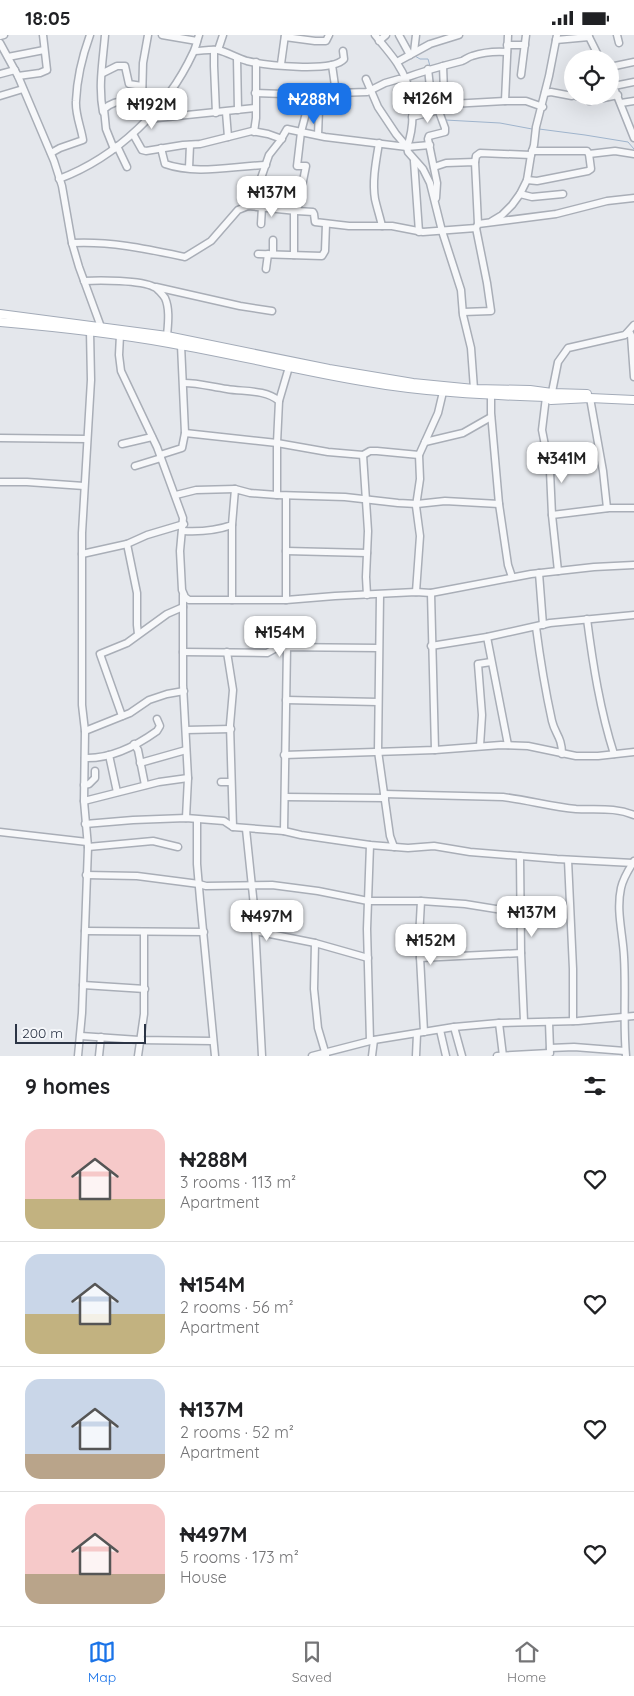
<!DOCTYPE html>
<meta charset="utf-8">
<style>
:root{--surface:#fff;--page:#f2f2f2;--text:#202124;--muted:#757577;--line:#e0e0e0;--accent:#1a73e8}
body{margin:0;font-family:Quicksand,sans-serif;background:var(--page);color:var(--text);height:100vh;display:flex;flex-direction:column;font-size:19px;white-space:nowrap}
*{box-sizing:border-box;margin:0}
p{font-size:16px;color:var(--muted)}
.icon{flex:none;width:28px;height:28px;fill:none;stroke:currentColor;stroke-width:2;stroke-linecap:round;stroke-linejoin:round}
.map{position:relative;height:1021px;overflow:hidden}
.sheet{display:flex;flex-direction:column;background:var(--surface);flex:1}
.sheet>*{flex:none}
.tools{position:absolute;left:564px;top:15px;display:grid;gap:10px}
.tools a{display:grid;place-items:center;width:55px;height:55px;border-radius:50%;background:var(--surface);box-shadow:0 5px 20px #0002;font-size:25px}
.scale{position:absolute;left:15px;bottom:12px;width:131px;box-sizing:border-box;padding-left:5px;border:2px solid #2b3445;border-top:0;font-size:14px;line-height:18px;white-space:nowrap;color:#2b3445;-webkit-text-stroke:4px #f4f6f9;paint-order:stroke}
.price{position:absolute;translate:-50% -42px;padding:0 11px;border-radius:10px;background:#fff;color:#222;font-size:16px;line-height:32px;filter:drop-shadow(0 1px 2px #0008)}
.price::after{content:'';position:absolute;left:50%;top:30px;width:15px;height:11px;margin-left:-8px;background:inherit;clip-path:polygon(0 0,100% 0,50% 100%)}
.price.on{background:var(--accent);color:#fff}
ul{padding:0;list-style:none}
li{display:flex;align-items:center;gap:15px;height:125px;padding:0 25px}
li+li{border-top:1px solid var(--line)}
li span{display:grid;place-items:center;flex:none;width:140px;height:100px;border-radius:15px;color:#555}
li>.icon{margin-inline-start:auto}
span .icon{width:60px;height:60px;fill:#fffc;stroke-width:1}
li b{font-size:21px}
h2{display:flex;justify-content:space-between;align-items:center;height:60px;padding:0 25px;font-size:21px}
.status{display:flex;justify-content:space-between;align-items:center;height:35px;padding:0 25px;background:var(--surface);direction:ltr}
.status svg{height:14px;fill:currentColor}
.menu{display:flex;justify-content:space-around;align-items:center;height:70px;border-top:1px solid var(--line);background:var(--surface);font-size:14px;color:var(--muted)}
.menu a{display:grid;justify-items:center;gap:2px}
.menu .on{color:var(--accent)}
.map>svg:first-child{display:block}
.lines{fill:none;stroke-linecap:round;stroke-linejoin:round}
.stream{stroke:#9fb4cc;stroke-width:1}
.minor-casing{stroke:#a9aeb7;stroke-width:9}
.major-casing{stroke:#a3abb8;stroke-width:10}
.minor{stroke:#f7f8fa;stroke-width:6}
.major{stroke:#fff;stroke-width:8}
</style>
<div class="status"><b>18:05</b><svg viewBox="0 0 49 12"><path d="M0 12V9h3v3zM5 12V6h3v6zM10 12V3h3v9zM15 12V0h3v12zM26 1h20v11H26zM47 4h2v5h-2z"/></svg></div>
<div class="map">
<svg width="634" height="1021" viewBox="0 0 634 1021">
<rect width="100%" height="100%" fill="#e4e7ec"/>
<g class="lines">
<!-- stream -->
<g class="stream">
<path d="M415,21l5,3h8l2,7"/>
<path d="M445,85l55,3 32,6"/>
<path d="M539,94l46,6 43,7 6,7"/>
</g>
<defs>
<g id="minor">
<path d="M162,0l35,6"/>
<path d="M375,0c7,9 16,19 22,28 16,24 20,56 10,84"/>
<path d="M399,0l11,20"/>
<path d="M588,0l12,24"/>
<path d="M617,0l2,8"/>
<path d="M0,1l4,-1"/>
<path d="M285,2l30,4h11l3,-6"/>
<path d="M556,5l33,-3"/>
<path d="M379,6l7,-6"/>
<path d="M0,8l18,33 36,85 8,25 10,57 7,24 22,60"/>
<path d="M507,10h18"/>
<path d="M214,15v16l2,47"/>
<path d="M218,15l5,-15"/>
<path d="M195,16c7,0 15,-2 23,-1 9,2 19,8 29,11 17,4 85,12 97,-2l-1,-8"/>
<path d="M414,17l2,-17"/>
<path d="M8,22l36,-7"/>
<path d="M237,23l1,52"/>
<path d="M397,27l33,-18 29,-9"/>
<path d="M281,29l4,-29"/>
<path d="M332,30l4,28"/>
<path d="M443,31l1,26 7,12"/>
<path d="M610,32l24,-5"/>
<path d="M428,34l2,18 15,41v4l-16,4 -1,3 9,44 -1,15"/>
<path d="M103,38l14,-7h8l4,18 13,2"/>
<path d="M0,39l15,-4"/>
<path d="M521,40l5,-40"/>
<path d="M18,41l22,-3 7,-3 -4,-35"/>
<path d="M405,43c19,-7 37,-12 57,-17 3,-1 6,-4 10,-5 12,-4 22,-5 35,-4"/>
<path d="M610,43l24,60"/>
<path d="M366,44l12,28 18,27 11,13 1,5 15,17 7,14 12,48 19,59 2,25 8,33 3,41"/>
<path d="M614,51l20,-4"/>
<path d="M255,58l58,2 12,5"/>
<path d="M545,58l6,-1 21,4"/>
<path d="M0,61l23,-7"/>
<path d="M576,61l10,2 3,3 29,-6"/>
<path d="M142,66l1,-38 5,-28"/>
<path d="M505,66l3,-66"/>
<path d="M621,68l13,-2"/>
<path d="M438,72l13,-3 54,-3h21l17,6"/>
<path d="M103,77c-5,-26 0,-52 2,-77"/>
<path d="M226,77l2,25"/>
<path d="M412,82l27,-7"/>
<path d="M148,84l107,-11"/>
<path d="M254,97l2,-14v-56"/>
<path d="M133,99l9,16 4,1 37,-6 17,-1 52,-13 16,3 14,5"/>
<path d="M318,100l1,-26"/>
<path d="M379,108c-3,18 -7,38 -4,56 2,9 5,18 7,27"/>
<path d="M430,110l-23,2 -82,-10 -24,-5 -4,34h9l-9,45 16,1 1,2 1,8 34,4h43l31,6 53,-4 2,-4 78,-10 51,-13 27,-3"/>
<path d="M117,111l10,21"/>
<path d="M161,113l4,16c31,11 68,2 101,1"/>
<path d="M114,114l-8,-20 -2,-20c14,-13 38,-8 54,-3"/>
<path d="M51,118l9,-5 23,-8c-2,-13 -8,-26 -7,-39 1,-23 6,-44 14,-66"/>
<path d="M589,119l26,-3 19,3"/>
<path d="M414,126l5,71"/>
<path d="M475,127l1,-6 4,-3 51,2"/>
<path d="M434,132l12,-4 29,-1 3,62"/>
<path d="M189,133l1,-23"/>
<path d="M59,144c58,-22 108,-70 134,-126 3,-6 4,-12 6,-18"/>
<path d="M527,145l10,1 51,-10 3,-2 -2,-15 -2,-3h-55"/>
<path d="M520,159l12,3 31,-3"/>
<path d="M248,171l-3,-1 4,-20 11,-4 9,-26 11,-14 7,-12 14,3 5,-19 11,-3 8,-10 11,-7 31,-1 18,-9 14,-4 7,2"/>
<path d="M492,186l10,-6 10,-10 8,-11 7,-14 4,-25 3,-10 2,-18 13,-51 8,-41"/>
<path d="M261,189l1,-17"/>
<path d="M273,205v14"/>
<path d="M72,208c39,-2 75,6 113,14l26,-16 27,-31 10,-4 49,5"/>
<path d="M258,219l64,2 3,-5 1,-27"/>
<path d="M294,220v-45"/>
<path d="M266,234l2,-15"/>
<path d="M84,246c15,-1 57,-1 70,6 3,1 9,8 11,11 5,11 3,26 2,38"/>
<path d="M156,252l84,19 32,5"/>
<path d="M463,277l28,-1 -4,-28 -11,-55"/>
<path d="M626,299l4,-1 1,2 3,42"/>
<path d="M120,300l-1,20 2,16 36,76 26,71 -3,33 2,39 3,7 4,3h97l49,-4 81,-4 15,1 100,-19 63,-7 40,-2"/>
<path d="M184,348c15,0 28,4 43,6 16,3 38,0 52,12l-2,42v52"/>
<path d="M491,361v17l8,91 9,61 4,12"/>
<path d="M546,362l-4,33 8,41 2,44 6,56"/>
<path d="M551,362l7,-35 10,-14 57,-13 9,-10"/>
<path d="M590,363l13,73 4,37"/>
<path d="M279,366l10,-34"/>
<path d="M185,398l92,10 51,9 35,3 7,-4h7l42,4"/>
<path d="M0,403l87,1"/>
<path d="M425,407l38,-9 28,-16"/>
<path d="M122,409l30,-7"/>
<path d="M160,420l22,-7 3,-15 -4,-88"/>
<path d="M363,420l5,76 -2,46 1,18"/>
<path d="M135,431l26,-8"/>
<path d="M0,447h27l57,4"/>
<path d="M176,460l20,-5 39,-1"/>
<path d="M552,480l57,-7h25"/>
<path d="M183,496c18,1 32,0 49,-6l3,-36 15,4 27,2 68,2 53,6 19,1 28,-3 54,3"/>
<path d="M127,509l10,49v32l1,9"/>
<path d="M286,516l81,2"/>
<path d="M82,519l45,-10 20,-9 37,-11"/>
<path d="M539,538l4,52"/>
<path d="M416,557l4,-56 -4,-30 4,-27 -1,-24 19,-42 5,-21"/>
<path d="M431,558l4,157"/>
<path d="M183,560v90l5,93 -2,40"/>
<path d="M380,560l-2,156 12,85 4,11"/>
<path d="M232,565v-75"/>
<path d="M286,565v-104"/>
<path d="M587,584c6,46 13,91 27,135"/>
<path d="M536,592c4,31 9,62 16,94 3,13 10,16 10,33"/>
<path d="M487,602l21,108"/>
<path d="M431,611l56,-9 63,-14 84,-8"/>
<path d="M183,617l84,1 11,-6 100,1"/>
<path d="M227,617l6,38 -3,35 3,102"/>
<path d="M286,665l92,2"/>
<path d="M122,681l-22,-62 27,-11 40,-29 16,-7"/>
<path d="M186,695l45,-1"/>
<path d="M85,696l45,-18 19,-13 18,-6 17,-3"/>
<path d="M134,709l4,6 7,35"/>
<path d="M480,711l2,-31 -4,-51 13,-2"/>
<path d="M109,720l8,37"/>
<path d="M284,720l151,-5 66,-5 27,1 48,10h22l36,-4"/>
<path d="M85,723c27,1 51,-12 72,-27l3,-5 -3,-7"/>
<path d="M140,728l46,-13"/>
<path d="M221,747h10"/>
<path d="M84,750l5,-1 6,-6v-7"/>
<path d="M384,759l119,3c25,3 49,10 73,12 20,1 39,-2 58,6"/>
<path d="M285,762l100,1"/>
<path d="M84,766l75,-19 29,-4"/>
<path d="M197,785v44l3,35 15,157"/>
<path d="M85,789l48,-4 53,-2 38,3 9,6 51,4 17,4 69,10 38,3 26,-2 36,6 87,7 76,4"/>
<path d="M246,794l8,77 8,150"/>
<path d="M284,796l3,-184"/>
<path d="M0,797l87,10"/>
<path d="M370,810l-3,84 3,112"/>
<path d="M88,812l65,-6 25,6"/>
<path d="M520,821l1,97 3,68"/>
<path d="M568,825l5,109v52"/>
<path d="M86,840l51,1 62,8 7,2 66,-1 46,6 50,10h53l44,3 56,9"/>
<path d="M421,866l-2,37 5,94"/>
<path d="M85,896l119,1"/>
<path d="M255,896l60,12 53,15"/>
<path d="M315,908l-1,46 4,39 8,27"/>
<path d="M420,923l101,-5"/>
<path d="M83,950l62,4"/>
<path d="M549,987l1,28"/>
<path d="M499,988l4,33"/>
<path d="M454,992l8,29"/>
<path d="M440,995l6,26"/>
<path d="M81,1001l58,4 73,1"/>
<path d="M550,1013l24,-1 51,4"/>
<path d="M78,1021l4,-43 6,-166 -4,-46 1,-70 -3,-26v-172l9,-153 -1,-49"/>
<path d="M99,1021l2,-19"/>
<path d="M138,1021l6,-42v-82"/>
<path d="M312,1021l62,-16 80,-13 45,-4 79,-2 56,-5"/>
<path d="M372,1021l2,-16"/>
<path d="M416,1021l1,-22"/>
<path d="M497,1021l53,-3"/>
<path d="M626,1021c-3,-33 0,-66 -2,-99 -1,-23 -8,-46 -3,-69 2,-10 8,-19 13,-27"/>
</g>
<g id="major">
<path d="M0,279l167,22 162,33 84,14 61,6 56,1 22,3 35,1"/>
<path d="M0,287c57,5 113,11 169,21 65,11 128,27 193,38 61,11 122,14 184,16l5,3 39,-2 44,2"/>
</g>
</defs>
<!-- minor casing -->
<use href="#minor" class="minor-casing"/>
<!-- major casing -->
<use href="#major" class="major-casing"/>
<!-- minor -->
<use href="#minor" class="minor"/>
<!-- major -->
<use href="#major" class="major"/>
</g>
</svg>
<div class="tools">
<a><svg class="icon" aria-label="locate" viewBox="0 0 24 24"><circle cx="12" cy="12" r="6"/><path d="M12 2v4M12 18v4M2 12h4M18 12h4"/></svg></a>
</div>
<div class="scale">200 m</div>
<b class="price" style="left:428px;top:89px">₦126M</b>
<b class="price on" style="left:314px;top:90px">₦288M</b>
<b class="price" style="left:152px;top:95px">₦192M</b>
<b class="price" style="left:272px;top:183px">₦137M</b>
<b class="price" style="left:562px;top:449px">₦341M</b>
<b class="price" style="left:280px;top:623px">₦154M</b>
<b class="price" style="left:532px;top:903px">₦137M</b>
<b class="price" style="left:267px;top:907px">₦497M</b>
<b class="price" style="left:431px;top:931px">₦152M</b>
</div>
<section class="sheet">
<h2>9 homes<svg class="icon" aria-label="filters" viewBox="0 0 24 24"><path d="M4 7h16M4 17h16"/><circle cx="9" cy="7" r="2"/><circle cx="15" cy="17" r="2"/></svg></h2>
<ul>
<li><span style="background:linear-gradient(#f6c9c9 70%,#c2b280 0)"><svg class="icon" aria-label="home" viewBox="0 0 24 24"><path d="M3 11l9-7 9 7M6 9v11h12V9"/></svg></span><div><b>₦288M</b><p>3 rooms · 113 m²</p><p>Apartment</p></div><svg class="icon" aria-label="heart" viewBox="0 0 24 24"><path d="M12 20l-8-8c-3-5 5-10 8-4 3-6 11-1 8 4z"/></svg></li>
<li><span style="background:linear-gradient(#c9d6e8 60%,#c2b280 0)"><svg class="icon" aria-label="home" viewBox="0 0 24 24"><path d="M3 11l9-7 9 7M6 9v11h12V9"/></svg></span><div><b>₦154M</b><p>2 rooms · 56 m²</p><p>Apartment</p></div><svg class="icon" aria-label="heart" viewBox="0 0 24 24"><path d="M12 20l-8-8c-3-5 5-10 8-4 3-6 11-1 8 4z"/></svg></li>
<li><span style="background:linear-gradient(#c9d6e8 75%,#b9a48a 0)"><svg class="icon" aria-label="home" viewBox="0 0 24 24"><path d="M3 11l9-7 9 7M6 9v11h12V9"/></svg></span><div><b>₦137M</b><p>2 rooms · 52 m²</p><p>Apartment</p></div><svg class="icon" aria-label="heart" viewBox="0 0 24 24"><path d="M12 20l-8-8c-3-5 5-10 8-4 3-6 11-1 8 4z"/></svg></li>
<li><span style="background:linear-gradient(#f6c9c9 70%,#b9a48a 0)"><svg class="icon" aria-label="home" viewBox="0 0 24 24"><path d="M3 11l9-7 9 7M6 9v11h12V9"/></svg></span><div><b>₦497M</b><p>5 rooms · 173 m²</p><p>House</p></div><svg class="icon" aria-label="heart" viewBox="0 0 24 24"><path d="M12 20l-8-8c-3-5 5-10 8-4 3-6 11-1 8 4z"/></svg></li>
</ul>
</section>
<nav class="menu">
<a class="on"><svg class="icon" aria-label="map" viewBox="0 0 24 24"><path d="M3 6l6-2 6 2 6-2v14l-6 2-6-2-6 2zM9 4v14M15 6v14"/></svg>Map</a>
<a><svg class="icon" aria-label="saved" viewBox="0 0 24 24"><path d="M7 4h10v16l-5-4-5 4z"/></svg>Saved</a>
<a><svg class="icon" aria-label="home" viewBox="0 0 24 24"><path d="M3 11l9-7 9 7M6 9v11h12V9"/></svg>Home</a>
</nav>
